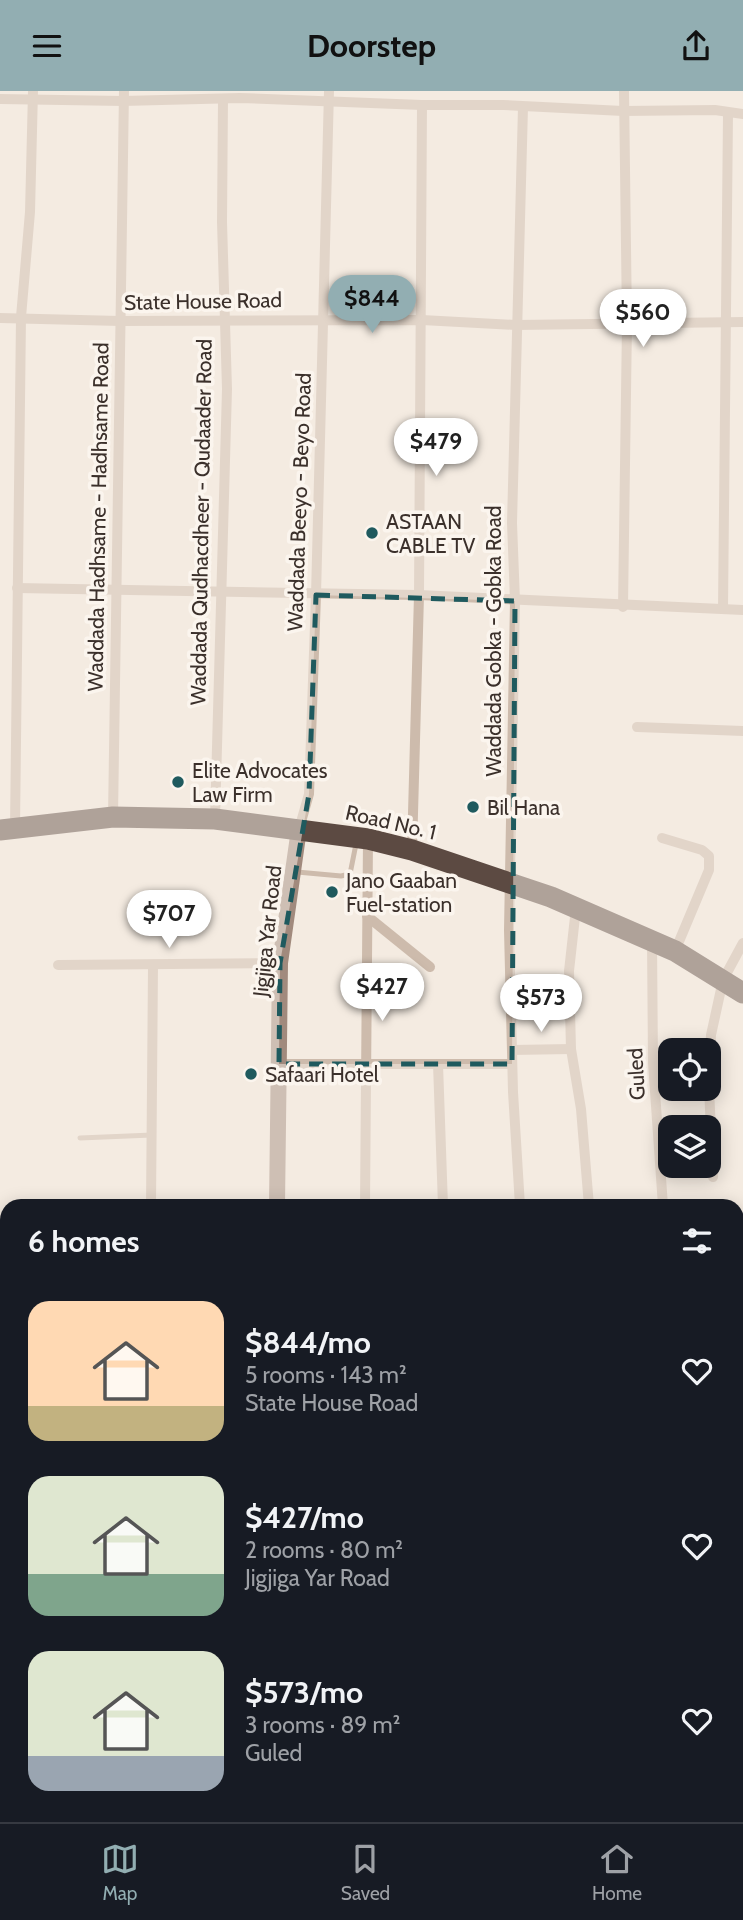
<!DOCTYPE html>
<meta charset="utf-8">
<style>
:root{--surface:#171b24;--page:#242831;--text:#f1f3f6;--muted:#9ea1a6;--line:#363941;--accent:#92aeb2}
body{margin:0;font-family:Cabin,sans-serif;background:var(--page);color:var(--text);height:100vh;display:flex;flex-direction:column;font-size:26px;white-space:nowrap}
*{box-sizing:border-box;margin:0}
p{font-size:23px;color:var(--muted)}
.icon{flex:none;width:38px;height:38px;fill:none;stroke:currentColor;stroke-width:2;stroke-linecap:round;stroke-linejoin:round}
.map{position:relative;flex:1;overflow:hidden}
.details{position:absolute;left:0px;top:1108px;width:744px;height:625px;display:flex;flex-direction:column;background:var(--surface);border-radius:21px 21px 0 0;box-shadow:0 4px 18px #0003}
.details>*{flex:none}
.controls{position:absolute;left:658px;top:947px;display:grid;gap:14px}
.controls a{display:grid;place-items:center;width:63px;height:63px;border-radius:14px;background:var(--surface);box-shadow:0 4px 18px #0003;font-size:35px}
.price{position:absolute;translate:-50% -60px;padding:0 16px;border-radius:24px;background:#fff;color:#222;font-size:23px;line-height:46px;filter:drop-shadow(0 2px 4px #0008)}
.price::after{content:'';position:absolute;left:50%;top:42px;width:21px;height:16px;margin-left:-10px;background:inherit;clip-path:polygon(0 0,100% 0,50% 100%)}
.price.on{background:var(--accent);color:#111}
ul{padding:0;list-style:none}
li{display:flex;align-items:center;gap:21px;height:175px;padding:0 28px}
li span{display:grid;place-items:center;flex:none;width:196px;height:140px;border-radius:21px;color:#555}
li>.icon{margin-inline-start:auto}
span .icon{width:84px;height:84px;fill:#fffc;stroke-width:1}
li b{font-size:30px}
h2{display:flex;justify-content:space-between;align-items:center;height:84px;padding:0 28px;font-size:30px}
header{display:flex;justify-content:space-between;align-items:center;height:91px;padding:0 28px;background:var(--accent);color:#111;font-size:32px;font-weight:700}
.menu{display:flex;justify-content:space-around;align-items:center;height:98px;border-top:2px solid var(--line);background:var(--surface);font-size:19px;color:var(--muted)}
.menu a{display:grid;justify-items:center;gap:4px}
.menu .on{color:var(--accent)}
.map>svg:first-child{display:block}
.building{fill:#c8694b;filter:url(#shadow)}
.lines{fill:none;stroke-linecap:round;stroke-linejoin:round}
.lane{stroke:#cdbbac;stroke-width:5}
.street{stroke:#cdbbac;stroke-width:10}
.secondary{stroke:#a18a7d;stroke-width:16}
.highway{stroke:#5c4a42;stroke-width:21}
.marked{fill:none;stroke:#1f5a5e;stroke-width:5;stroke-dasharray:14 9;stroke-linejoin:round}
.poi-dot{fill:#1f5a5e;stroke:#fbf5ee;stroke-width:2.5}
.labels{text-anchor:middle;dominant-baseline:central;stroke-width:7;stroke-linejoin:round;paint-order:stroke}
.street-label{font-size:21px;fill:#3b302b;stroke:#fbf5ee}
.poi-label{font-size:21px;fill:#3b302b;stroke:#fbf5ee;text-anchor:start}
</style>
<header><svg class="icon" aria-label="menu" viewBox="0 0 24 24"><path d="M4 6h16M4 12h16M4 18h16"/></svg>Doorstep<svg class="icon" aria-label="share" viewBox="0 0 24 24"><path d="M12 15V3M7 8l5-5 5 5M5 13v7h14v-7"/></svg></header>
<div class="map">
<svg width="743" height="1731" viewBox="0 0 743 1731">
<defs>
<filter id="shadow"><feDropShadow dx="7" dy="4" stdDeviation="0" flood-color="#0004"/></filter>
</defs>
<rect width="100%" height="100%" fill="#f4ebe1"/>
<!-- building -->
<g class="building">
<path d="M1,1369h6v32h-7z"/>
<path d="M737,1378l6,1 -1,27 -5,-1z"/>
<path d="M737,1531l6,1v23h-6z"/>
<rect x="737" y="1557" width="6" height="27"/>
<rect x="737" y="1587" width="6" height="35"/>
<path d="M738,1654h5v27l-6,-1z"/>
<path d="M738,1705l5,1v23l-7,-1z"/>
<path d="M0,1708l7,1v17l13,1v4h-20z"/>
</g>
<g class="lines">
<!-- lane -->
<g class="lane">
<path d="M297,781l44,4 9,-2 6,-30"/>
<path d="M80,1047l72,-3"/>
</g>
<!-- street -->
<g class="street">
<path d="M0,8l123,2 117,-3 182,7h81l120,6 92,-1 28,4"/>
<path d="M0,227l120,3 302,-1 94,5 227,-3"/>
<path d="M17,497l402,7 324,15"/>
<path d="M623,516l4,-284 -3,-232"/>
<path d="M723,518l5,-495"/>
<path d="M637,636l106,4"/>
<path d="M113,726l11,-726"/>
<path d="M215,728l12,-430 -5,-167 1,-123"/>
<path d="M15,737l6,-511 9,-105 3,-121"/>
<path d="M299,738l10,-35 7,-199 13,-504"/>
<path d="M662,747l40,12 7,6v14l-34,81"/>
<path d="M412,759l7,-255 3,-490"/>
<path d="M576,817l-7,63 2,78 10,60 8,97"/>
<path d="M367,825l63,51"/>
<path d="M652,850l1,122 10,143"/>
<path d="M58,874l222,-2"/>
<path d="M512,959l59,-1"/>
<path d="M279,973h233"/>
<path d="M438,973l5,142"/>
<path d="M709,983l2,-39 12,-55 20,-37"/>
<path d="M709,996l4,90"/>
<path d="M151,1115l2,-240"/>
<path d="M365,1115l3,-367"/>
<path d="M520,1115l-7,-114 -4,-162 6,-329 -3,-78 11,-416"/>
<path d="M737,1133l6,-1"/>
<path d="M0,1155h7"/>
<path d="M0,1275h7"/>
<path d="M0,1344h7"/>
<path d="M737,1345h6"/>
<path d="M0,1511h7"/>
<path d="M737,1512h6"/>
<path d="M737,1637h6"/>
<path d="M0,1685h7"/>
<path d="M362,1726v5"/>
<path d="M539,1726l1,5"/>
<path d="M613,1726v5"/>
<path d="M692,1726v5"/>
<path d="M78,1731v-5"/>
<path d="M178,1731v-5"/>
<path d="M464,1731v-5"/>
</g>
<!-- secondary -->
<g class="secondary">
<path d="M277,1115l3,-243 19,-134"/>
<path d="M281,1726v5"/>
</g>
<!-- highway -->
<path class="highway" d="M0,739l113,-13 102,2 153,20 44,11 139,47 124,54 68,42"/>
</g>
<!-- marked area -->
<path d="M0 0H743V1731H0ZM316,504l199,6 -3,463h-233l1,-101 29,-169z" fill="#f4ebe1" fill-opacity=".55" fill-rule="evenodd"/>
<path class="marked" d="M316,504l199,6 -3,463h-233l1,-101 29,-169z"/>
<!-- markers -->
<g class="poi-dot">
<circle cx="372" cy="442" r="7"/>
<circle cx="178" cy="691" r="7"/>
<circle cx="473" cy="716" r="7"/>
<circle cx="332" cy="801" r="7"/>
<circle cx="251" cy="983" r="7"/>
</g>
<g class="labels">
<!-- street labels -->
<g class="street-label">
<text transform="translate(203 210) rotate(-1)">State House Road</text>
<text transform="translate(299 411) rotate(-88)">Waddada Beeyo - Beyo Road</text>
<text transform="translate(98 426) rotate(-89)">Waddada Hadhsame - Hadhsame Road</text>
<text transform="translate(201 431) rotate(-89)">Waddada Qudhacdheer - Qudaader Road</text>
<text transform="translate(493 550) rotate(-90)">Waddada Gobka - Gobka Road</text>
<text transform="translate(391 731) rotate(13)">Road No. 1</text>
<text transform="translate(267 840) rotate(-84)">Jigjiga Yar Road</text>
<text transform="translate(636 983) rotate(-93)">Guled</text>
</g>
<!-- poi labels -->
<g class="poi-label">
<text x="386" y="430">ASTAAN<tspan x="386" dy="24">CABLE TV</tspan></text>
<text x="192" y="679">Elite Advocates<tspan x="192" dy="24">Law Firm</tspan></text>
<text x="487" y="716">Bil Hana</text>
<text x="346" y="789">Jano Gaaban<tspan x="346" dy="24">Fuel-station</tspan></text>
<text x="265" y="983">Safaari Hotel</text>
</g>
</g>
</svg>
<div class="controls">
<a><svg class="icon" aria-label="locate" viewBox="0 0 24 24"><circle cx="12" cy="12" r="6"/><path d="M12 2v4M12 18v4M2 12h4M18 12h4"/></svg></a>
<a><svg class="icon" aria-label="layers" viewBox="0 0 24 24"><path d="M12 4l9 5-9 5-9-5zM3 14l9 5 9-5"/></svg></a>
</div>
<b class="price on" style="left:372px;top:244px">$844</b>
<b class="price" style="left:643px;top:258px">$560</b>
<b class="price" style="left:436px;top:387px">$479</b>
<b class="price" style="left:169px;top:859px">$707</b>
<b class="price" style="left:382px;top:932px">$427</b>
<b class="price" style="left:541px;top:943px">$573</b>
<section class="details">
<h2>6 homes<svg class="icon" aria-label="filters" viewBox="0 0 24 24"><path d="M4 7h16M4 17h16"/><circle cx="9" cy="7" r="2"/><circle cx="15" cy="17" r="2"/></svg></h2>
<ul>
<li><span style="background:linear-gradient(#ffd9b3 75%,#c2b280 0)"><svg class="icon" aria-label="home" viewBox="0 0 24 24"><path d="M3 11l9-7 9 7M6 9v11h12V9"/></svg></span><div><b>$844/mo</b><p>5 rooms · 143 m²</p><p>State House Road</p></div><svg class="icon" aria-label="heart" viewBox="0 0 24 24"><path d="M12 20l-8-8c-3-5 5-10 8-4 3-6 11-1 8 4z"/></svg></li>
<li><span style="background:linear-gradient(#dfe7d0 70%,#7fa58c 0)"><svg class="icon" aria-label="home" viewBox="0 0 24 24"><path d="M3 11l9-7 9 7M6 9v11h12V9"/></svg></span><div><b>$427/mo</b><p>2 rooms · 80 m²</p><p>Jigjiga Yar Road</p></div><svg class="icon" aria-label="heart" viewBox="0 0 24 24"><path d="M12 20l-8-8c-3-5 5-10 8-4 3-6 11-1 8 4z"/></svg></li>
<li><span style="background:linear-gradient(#dfe7d0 75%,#9aa5b1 0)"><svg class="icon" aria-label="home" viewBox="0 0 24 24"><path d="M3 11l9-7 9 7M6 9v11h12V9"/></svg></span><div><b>$573/mo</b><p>3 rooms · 89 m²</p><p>Guled</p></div><svg class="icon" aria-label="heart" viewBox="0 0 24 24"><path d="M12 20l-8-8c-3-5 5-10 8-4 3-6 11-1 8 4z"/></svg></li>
</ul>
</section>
</div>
<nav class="menu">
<a class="on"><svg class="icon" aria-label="map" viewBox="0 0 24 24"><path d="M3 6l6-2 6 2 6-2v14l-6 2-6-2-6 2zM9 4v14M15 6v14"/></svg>Map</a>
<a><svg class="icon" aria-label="saved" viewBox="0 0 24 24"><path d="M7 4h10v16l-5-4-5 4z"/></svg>Saved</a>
<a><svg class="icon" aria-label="home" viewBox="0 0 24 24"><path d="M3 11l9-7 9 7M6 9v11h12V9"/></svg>Home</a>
</nav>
